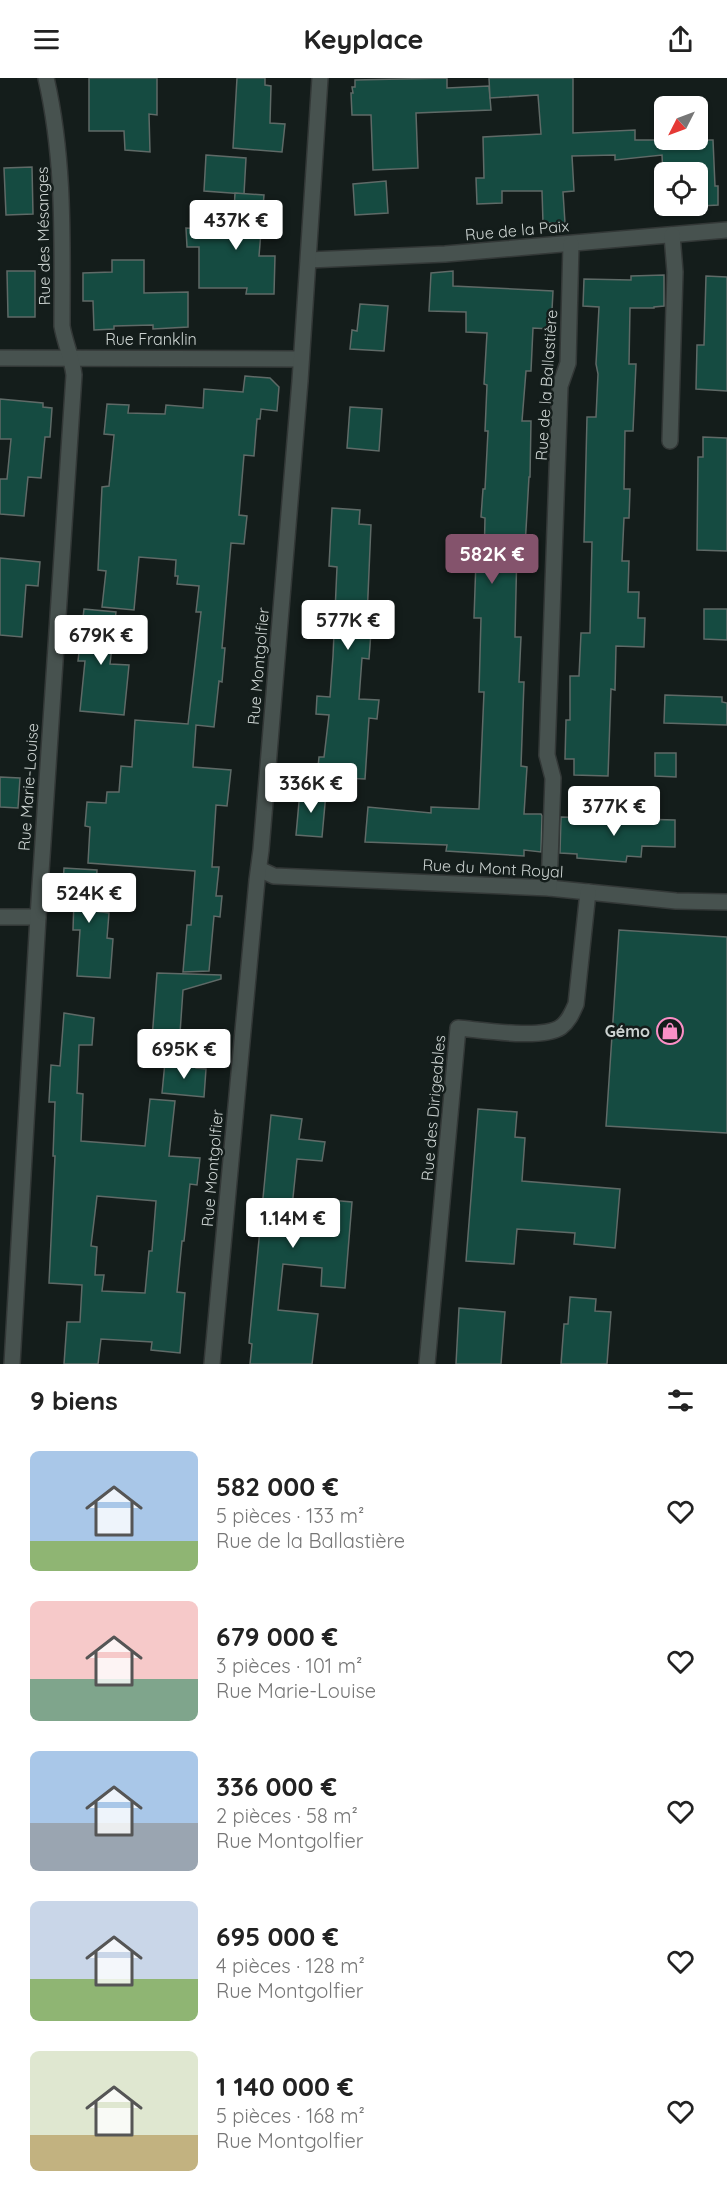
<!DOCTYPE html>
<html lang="fr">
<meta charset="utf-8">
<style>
:root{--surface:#fff;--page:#f2f2f2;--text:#222;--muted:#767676;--accent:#84536c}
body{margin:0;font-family:Quicksand,sans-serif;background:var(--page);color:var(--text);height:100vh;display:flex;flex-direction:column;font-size:22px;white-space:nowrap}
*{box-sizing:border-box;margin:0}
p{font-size:20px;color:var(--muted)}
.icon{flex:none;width:33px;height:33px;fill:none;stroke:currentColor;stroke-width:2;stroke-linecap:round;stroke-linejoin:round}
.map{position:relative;height:1286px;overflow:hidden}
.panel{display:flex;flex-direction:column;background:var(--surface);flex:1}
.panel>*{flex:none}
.needle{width:39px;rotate:228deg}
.controls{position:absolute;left:654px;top:18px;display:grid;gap:12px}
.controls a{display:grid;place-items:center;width:54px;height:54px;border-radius:9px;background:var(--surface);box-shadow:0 2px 4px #0004;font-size:30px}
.price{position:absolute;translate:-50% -51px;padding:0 14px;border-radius:6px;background:#fff;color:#222;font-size:20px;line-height:39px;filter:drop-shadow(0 2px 3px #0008)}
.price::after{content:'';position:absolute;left:50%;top:36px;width:18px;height:14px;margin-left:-9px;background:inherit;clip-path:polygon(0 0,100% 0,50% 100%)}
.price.selected{background:var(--accent);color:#fff}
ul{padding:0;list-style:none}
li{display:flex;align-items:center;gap:18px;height:150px;padding:0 30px}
li span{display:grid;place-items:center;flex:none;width:168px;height:120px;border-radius:9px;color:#555}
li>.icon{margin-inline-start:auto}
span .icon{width:72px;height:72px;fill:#fffc;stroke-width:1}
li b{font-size:26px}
h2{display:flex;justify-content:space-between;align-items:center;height:72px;padding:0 30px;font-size:26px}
header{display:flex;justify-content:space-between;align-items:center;height:78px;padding:0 30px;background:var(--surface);font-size:27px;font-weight:800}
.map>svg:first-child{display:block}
.building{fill:#154b41;stroke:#5f6a67;stroke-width:1.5;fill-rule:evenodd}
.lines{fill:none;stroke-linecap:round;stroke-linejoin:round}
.minor-casing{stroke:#333837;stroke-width:18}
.minor{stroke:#47524f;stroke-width:15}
.labels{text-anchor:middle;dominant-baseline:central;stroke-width:5;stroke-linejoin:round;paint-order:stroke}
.street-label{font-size:16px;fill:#cdd4d2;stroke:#141d1b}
.poi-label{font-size:16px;font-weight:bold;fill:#cdd4d2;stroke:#141d1b;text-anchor:end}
</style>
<header><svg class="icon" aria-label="menu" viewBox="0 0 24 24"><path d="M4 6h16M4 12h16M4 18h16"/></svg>Keyplace<svg class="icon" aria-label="share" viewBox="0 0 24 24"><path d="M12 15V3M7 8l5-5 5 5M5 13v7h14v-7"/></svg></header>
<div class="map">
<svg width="727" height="1286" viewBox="0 0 727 1286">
<rect width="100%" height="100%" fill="#141d1b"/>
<!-- building -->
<g class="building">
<path d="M89,0h68v37l-8,-1 1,38 -25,-2 -1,-19h-35z"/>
<path d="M237,0h28v7l6,1 -1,37 15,1 -3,28 -49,-4z"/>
<path d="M447,0v10l42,-2 2,24 -75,3 2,55 -45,2 -2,-55h-19l-1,-22h2l-1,-6h3v-7z"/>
<path d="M489,0h84v55l62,-3v10h78l2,46h3v19l-53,3v-2h33v-34h-34v22l-2,-39 -47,5v-5l-43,1 2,35 -11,1 2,31h-22l-1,-32h-40v12l-25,1 -1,-26h8l-1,-41 58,-3 -3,-39 -48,3z"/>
<path d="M206,77l40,3 -2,36 -40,-3z"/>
<path d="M32,89l1,47 -27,1 -2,-47z"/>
<path d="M386,103l2,32 -33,2 -2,-31z"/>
<path d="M235,115l29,2 -5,61h16l-1,38h-28l1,-6h-48v-41h-12l-1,-19 47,3z"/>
<path d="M112,182h32v33l44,-1v35l-35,2v-4l-39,1v3l-20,1 -1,-29h-10v-28l29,-1z"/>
<path d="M7,193h28v46h-27z"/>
<path d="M453,193v15l100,5 -2,38 -18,-1 -2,43h-5l-4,50h9l-1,56h-1l-4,70 -8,-1 -2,91h6l-2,45h5l-3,84 6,1 -3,47h17l1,2 -1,36 -17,-2v6l-78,-5 1,-6 -82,-3 3,-35 63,6v-6l48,2 5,-117h-5l2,-74h-7l2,-58 8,1 1,-43 -4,-1 2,-28h2l3,-58h-3l2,-46 -3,-1 3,-51 -21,-1v-20l-37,-1 2,-38z"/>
<path d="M664,197v31l-10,1v1h-24l-1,56h7l-3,67h-8l-1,58h6l-1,29h-5l-2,43h7l-1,31h11l-1,26h7l-1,29 -28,-1 -1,44 -4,-1 -3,87 -34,-1v-16h-9l1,-39h4v-44h9l2,-43h9l2,-91h-8l3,-125h9l2,-43 -2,-10 3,-57 -16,-1 1,-27 47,1v-4z"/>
<path d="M706,198l21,1v114l-31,-2 1,-44h7z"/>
<path d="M360,226l28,2 -4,45 -34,-2 2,-19 5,1z"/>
<path d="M245,298l25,2 9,9 -2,24 -16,-2 -1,10h-3l-3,37 -10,-1 -5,60 8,1 -3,28 -13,-1 -9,105h3l-3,34 -3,-1 -5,46 -18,-2 -3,42 38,3 -4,36 -11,-1 -4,62h7l-3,29h6l-2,21 -6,-1 -5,55 -26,1 4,-47h4l4,-54 -107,-8 2,-36 -5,-1 2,-24 19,1 1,-11h12l2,-26 11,1 3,-47 53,4 13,-112h-5l3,-26 -22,-2 1,-8h-3l1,-16 -37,-3 -5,53 -32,-3 4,-36 -8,-1 4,-83 7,-1 5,-51 -10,-1 3,-30 22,1 -1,8 37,1 1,-9 37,3 1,-19 39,3z"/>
<path d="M0,321l43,4v4l9,1 -2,29h-5l-4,41 -13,-1 -4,39 -24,-2v-35h7l4,-40h-11z"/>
<path d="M350,329l32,2 -3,42 -32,-3z"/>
<path d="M703,359l24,1v113l-30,-1 1,-93h5z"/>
<path d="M332,430l28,2 -1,14 12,1 -4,93h5l-3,41 -7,-1 -3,41 20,1 -2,19 -8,-1 -4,61 -48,-2 2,-20h5l5,-42 -13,-1 1,-18 13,1 3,-41 4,-89 -8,-1z"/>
<path d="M0,480l40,4 -2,24 -12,-1 -4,52 -22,-2z"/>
<path d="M84,531l32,3 -6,52 19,1 -5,50 -44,-4 5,-50h-7z"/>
<path d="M704,531h23v31l-23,-1z"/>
<path d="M665,617l57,2v5l5,1v22l-63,-2z"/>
<path d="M655,675h21v24l-21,-1z"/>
<path d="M0,699l20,1 -2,30 -18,-1z"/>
<path d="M300,713l26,2 -4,44 -26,-2z"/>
<path d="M561,739l114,3v27l-33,-1 -1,11 -14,-1 -1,6 -49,-4v-4l-17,-1z"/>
<path d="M64,790l33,2 -2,41 14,2 -2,25 6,1 -3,39 -33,-2 3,-46h-7l1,-30 -12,-1z"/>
<path d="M619,852l108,7v196l-121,-7z"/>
<path d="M157,895l64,2v4l-38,11 -5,72 -19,-2 1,-20 -8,-1z"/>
<path d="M64,935l30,5 -2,27h-13l-2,48 6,1 -2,47 64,5 5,-47 25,2 -6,55 31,2 -3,27 -7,-1 -6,57h-2l-5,51 8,1 -5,60 -29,-3 1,-8 -51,-3 -3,25h-34l3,-42h13l2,-37 -33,-2 6,-127h-2l2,-54h-6l2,-37 9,1zM97,1118l59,5 -4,50h-3l-4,42 -43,-2 2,-16h-9l2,-28 -6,-1z"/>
<path d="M165,984l31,2v4l10,1 -2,28 -42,-4z"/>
<path d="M478,1031l39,3 -2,25 10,1 -3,43 98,8 -5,59 -41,-4 1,-11 -58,-4 -3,35 -48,-3z"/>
<path d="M271,1037l31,4 -3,20 26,3 -3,19 -25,-2 -5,48 37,4 1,-11 22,2 -7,86 -24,-2 1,-18 -39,-4 -5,46 40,4 -6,50h-62l2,-20 -3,-1z"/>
<path d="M570,1219l26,2 -1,12 16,1 -4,52h-46l3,-40h4z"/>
<path d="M459,1230l46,4 -4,52h-45z"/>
</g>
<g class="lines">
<defs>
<g id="minor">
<path d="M309,182l136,-6 282,-24"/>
<path d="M0,280l301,1"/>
<path d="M670,363l5,-169 -3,-37"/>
<path d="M259,791l15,7 275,12 127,13 51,1"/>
<path d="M549,810l4,-110 -6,-23 13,-369 8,-23 3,-119"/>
<path d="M0,839h38"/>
<path d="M12,1286l26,-447 36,-542c-2,-17 -9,-32 -12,-49 0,-83 3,-166 -16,-248"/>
<path d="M212,1286l45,-484 4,-30 39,-469 20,-303"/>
<path d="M427,1286l31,-336c24,2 84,12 103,-1 8,-6 11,-14 15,-23l12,-112"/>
</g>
</defs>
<!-- minor casing -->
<use href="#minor" class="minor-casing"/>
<!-- minor -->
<use href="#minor" class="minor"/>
</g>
<!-- icons -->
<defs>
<symbol id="shop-ring" viewBox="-11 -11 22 22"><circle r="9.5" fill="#141d1b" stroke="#fb8fc6" stroke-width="1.5"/><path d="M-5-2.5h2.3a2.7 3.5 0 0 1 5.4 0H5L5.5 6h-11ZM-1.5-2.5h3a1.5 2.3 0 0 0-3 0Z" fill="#fb8fc6"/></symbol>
</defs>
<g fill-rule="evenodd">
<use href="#shop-ring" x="655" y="938" width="30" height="30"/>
</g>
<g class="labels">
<!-- street labels -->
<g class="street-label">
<text transform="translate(517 152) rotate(-5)">Rue de la Paix</text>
<text transform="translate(43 158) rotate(-91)">Rue des Mésanges</text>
<text x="151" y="261">Rue Franklin</text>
<text transform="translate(546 307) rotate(-86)">Rue de la Ballastière</text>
<text transform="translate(258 588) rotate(-85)">Rue Montgolfier</text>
<text transform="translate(28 709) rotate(-86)">Rue Marie-Louise</text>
<text transform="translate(493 790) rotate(3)">Rue du Mont Royal</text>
<text transform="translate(433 1030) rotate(-85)">Rue des Dirigeables</text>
<text transform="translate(212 1090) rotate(-85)">Rue Montgolfier</text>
</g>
<!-- poi labels -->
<g class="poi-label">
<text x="650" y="953">Gémo</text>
</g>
</g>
</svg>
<div class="controls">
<a><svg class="needle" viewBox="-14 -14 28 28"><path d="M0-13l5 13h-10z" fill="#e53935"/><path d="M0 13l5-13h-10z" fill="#767676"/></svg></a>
<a><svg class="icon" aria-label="locate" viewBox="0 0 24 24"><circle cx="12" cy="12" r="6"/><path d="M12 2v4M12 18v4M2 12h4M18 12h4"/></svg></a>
</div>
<b class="price" style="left:236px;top:173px">437K €</b>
<b class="price selected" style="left:492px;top:507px">582K €</b>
<b class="price" style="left:348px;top:573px">577K €</b>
<b class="price" style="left:101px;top:588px">679K €</b>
<b class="price" style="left:311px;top:736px">336K €</b>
<b class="price" style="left:614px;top:759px">377K €</b>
<b class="price" style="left:89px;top:846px">524K €</b>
<b class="price" style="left:184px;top:1002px">695K €</b>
<b class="price" style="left:293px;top:1171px">1.14M €</b>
</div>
<section class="panel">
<h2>9 biens<svg class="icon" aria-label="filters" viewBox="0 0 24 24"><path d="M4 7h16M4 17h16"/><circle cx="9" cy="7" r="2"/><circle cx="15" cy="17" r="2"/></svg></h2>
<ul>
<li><span style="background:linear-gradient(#a9c7e8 75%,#8fb573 0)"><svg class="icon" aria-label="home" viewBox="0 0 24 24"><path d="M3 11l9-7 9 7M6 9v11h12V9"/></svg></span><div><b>582 000 €</b><p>5 pièces · 133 m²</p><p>Rue de la Ballastière</p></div><svg class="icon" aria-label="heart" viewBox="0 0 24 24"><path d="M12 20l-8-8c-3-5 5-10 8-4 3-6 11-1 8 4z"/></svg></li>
<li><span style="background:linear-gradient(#f6c9c9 65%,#7fa58c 0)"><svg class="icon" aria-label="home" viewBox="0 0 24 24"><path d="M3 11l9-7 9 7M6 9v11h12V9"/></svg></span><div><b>679 000 €</b><p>3 pièces · 101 m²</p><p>Rue Marie-Louise</p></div><svg class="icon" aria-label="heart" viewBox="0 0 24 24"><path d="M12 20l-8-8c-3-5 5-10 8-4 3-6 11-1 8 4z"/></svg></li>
<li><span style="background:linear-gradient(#a9c7e8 60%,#9aa5b1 0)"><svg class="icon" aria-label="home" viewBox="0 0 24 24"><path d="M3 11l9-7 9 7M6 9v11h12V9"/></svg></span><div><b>336 000 €</b><p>2 pièces · 58 m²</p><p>Rue Montgolfier</p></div><svg class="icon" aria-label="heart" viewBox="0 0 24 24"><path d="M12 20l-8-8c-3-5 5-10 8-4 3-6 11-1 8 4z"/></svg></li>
<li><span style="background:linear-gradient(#c9d6e8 65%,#8fb573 0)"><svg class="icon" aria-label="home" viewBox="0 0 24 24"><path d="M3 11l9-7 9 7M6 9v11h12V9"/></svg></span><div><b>695 000 €</b><p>4 pièces · 128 m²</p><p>Rue Montgolfier</p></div><svg class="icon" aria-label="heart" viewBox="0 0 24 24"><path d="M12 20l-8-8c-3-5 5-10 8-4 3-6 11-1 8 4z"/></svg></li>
<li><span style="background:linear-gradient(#dfe7d0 70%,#c2b280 0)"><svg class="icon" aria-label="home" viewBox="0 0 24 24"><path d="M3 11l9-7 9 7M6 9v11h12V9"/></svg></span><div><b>1 140 000 €</b><p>5 pièces · 168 m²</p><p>Rue Montgolfier</p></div><svg class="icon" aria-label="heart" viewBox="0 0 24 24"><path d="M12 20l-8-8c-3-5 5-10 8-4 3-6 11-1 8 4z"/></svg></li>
</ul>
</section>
